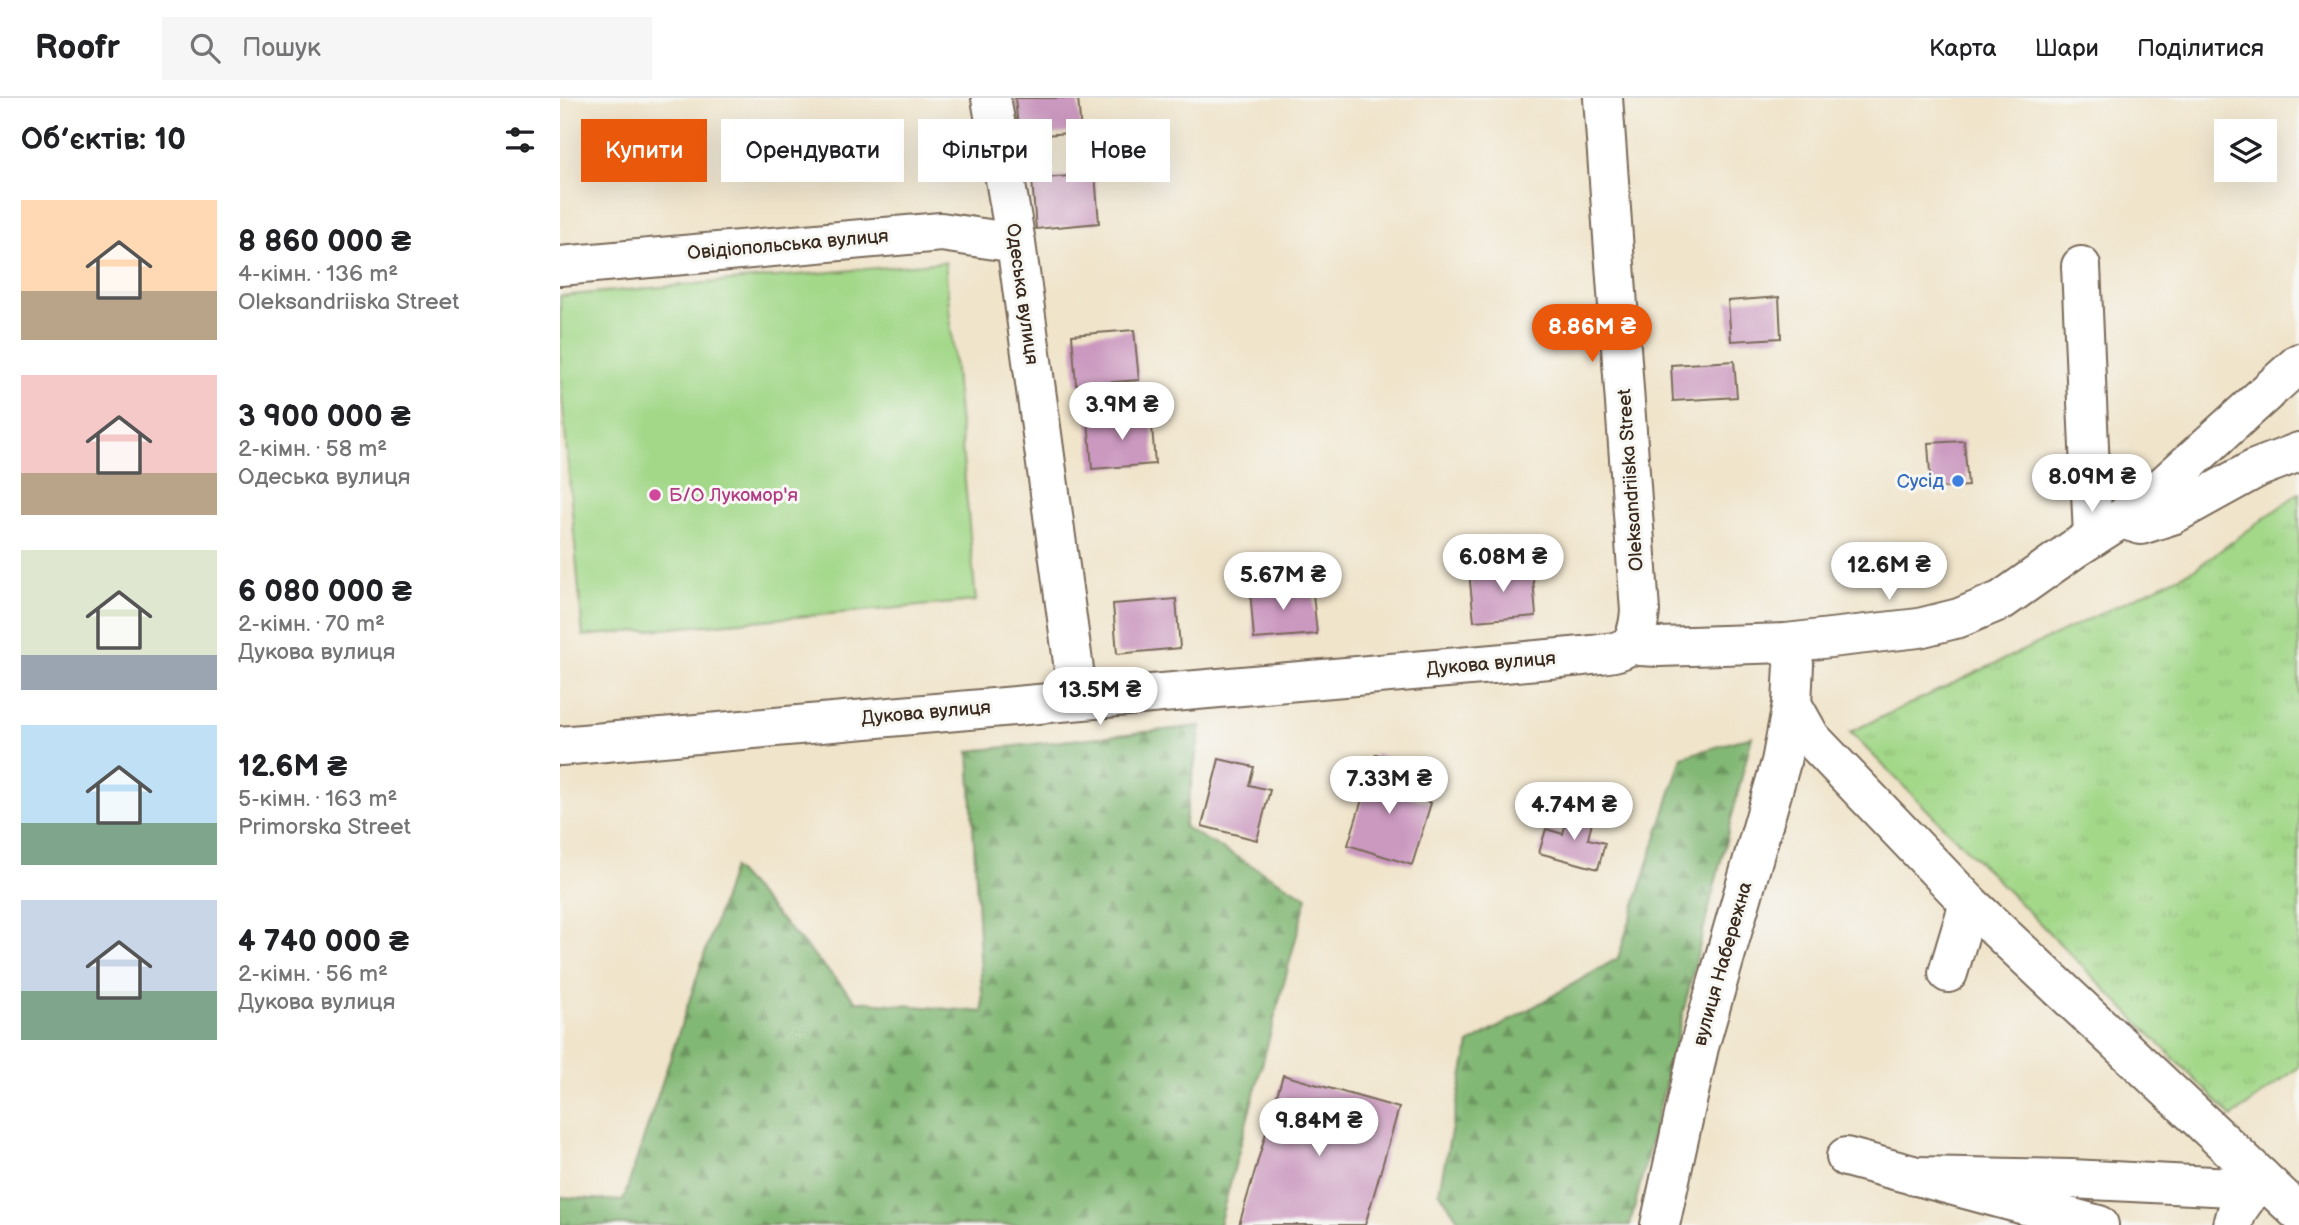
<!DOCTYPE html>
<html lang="uk">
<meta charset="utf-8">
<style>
:root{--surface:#fff;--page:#f6f6f6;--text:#202124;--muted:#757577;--line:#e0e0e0;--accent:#ea580c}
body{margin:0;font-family:"Balsamiq Sans",sans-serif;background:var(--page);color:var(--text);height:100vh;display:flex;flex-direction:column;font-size:26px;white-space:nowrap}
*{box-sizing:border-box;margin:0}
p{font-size:23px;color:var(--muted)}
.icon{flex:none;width:38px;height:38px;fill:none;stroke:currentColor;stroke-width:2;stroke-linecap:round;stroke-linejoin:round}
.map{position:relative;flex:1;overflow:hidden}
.details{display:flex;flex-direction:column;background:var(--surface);width:560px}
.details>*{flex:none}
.top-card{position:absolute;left:21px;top:21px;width:665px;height:63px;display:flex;gap:14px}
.fabs{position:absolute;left:1654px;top:21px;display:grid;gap:14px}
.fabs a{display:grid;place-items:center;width:63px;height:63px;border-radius:0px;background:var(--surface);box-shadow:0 7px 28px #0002;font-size:35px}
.price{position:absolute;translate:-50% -60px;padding:0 16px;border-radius:24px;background:#fff;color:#222;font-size:23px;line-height:46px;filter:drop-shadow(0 2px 4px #0008)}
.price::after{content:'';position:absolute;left:50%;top:42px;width:21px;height:16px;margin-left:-10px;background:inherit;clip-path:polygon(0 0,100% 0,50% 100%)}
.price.current{background:var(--accent);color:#fff}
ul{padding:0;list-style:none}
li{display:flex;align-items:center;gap:21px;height:175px;padding:0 21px}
li span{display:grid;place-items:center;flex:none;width:196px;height:140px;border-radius:0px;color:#555}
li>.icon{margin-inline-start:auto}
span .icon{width:84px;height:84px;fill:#fffc;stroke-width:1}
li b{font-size:30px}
h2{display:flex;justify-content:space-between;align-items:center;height:84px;padding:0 21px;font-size:30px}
.pill{padding:0 24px;border-radius:0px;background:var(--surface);box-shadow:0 7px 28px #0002;font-size:24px;line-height:63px}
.pill.current{background:var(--accent);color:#fff}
header{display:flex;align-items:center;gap:42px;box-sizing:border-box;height:98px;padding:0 35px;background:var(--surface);border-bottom:2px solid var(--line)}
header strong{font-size:33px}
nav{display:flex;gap:38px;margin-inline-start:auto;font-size:24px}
.search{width:490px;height:63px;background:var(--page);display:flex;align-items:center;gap:18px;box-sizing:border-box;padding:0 24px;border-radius:0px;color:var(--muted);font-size:26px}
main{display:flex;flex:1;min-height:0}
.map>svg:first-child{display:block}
.grass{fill:url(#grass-tufts);stroke:#6f8154;stroke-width:2}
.forest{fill:url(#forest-firs);stroke:#5e714a;stroke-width:2}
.pitch{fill:#a3d889;stroke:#6f8154;stroke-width:2}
.building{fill:#cb98bf}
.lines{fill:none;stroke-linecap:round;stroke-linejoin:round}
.minor-casing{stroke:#7a6b5a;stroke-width:42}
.minor{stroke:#fff;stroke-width:38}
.shop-dot{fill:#3f7fe0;stroke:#f6f6f2;stroke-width:2.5}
.hotel-dot{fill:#d1479c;stroke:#f6f6f2;stroke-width:2.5}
.labels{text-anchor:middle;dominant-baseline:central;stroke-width:6;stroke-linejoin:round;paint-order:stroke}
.street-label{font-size:19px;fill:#3b2a1e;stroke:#f6f6f2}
.shop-label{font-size:19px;fill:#366cbe;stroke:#f6f6f2;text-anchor:end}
.hotel-label{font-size:19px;fill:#b23c85;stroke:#f6f6f2;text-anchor:start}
</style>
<header>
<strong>Roofr</strong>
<div class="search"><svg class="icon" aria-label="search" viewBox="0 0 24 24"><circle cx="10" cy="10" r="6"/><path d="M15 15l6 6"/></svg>Пошук</div>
<nav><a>Карта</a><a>Шари</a><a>Поділитися</a></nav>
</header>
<main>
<section class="details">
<h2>Об’єктів: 10<svg class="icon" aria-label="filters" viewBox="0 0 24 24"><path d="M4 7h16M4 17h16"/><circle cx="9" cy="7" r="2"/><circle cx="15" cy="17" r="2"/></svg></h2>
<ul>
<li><span style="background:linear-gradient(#ffd9b3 65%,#b9a48a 0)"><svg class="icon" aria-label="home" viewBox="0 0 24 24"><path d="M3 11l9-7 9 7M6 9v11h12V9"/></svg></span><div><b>8 860 000 ₴</b><p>4-кімн. · 136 m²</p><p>Oleksandriiska Street</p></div></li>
<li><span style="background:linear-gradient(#f6c9c9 70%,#b9a48a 0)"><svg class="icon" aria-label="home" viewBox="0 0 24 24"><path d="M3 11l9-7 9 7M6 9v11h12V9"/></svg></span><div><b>3 900 000 ₴</b><p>2-кімн. · 58 m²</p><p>Одеська вулиця</p></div></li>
<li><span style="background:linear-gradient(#dfe7d0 75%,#9aa5b1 0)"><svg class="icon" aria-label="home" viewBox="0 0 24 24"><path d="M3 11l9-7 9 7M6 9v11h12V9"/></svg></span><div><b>6 080 000 ₴</b><p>2-кімн. · 70 m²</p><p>Дукова вулиця</p></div></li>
<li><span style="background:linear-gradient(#bfe0f5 70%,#7fa58c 0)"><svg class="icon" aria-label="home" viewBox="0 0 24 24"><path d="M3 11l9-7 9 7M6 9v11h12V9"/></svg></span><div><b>12.6M ₴</b><p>5-кімн. · 163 m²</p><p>Primorska Street</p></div></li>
<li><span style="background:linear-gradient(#c9d6e8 65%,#7fa58c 0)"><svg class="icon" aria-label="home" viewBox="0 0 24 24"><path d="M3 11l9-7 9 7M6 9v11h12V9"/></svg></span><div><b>4 740 000 ₴</b><p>2-кімн. · 56 m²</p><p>Дукова вулиця</p></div></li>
</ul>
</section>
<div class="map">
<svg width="1739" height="1127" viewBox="0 0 1739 1127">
<defs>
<pattern id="grass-tufts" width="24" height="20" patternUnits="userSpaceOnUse" patternTransform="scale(1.75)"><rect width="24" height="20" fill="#a3d889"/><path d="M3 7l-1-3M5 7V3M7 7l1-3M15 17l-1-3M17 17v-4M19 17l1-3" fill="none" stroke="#8dba76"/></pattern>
<pattern id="forest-firs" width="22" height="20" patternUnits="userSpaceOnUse" patternTransform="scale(1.75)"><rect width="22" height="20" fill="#82b875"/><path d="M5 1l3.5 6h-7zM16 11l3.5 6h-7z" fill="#6c965f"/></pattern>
</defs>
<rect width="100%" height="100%" fill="#f6f6f2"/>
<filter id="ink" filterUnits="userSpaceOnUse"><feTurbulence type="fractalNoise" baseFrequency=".0143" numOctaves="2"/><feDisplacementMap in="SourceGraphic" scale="14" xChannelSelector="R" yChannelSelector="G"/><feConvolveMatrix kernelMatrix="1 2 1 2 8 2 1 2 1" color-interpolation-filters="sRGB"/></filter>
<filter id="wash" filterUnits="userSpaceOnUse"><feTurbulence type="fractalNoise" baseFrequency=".00686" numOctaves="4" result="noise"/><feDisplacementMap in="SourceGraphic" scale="28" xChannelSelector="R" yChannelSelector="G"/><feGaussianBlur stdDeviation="1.57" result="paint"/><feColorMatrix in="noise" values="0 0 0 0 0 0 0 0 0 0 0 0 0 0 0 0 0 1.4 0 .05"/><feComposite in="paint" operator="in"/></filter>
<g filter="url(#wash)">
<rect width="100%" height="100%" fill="#f0e4ca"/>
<!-- grass -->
<path class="grass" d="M1739,395v574l-67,50 -382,-385 345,-163z"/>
<!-- forest -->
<g class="forest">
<path d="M641,628l-17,101 123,70 -88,328h-659v-28l63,4 110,-333 123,133 127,11 -14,-261z"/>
<path d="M1192,638l-122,489h-168l-23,-34 30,-147 149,-86 64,-201z"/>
</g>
<!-- pitch -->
<path class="pitch" d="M385,164l31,339 -393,35 -23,-262v-78z"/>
<g id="blocks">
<!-- building -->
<g class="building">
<path d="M455,0h63l3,34 -62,5z"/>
<path d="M535,76l4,49 -63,6 -4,-50z"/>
<path d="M1219,199l2,41 -50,3 -3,-40z"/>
<path d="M574,232l5,50 -63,5 -4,-50z"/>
<path d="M1174,263l3,36 -64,4 -2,-36z"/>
<path d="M591,316l4,50 -63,5 -4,-50z"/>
<path d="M1404,343l4,45 -37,3 -3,-46z"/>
<path d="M972,468l4,50 -62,5 -5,-49z"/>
<path d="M752,486l5,50 -63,5 -4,-50z"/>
<path d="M616,501l4,49 -63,6 -4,-50z"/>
<path d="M816,656l27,9 -9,29 37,11 -19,62 -64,-20z"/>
<path d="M659,661l35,8 -5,18 21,5 -13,50 -55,-14z"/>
<path d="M1009,712l24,7 -5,22 17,4 -7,26 -59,-16 7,-24 17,5z"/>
<path d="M723,977l116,33 -34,117h-126z"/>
</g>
</g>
</g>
<g filter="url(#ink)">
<use href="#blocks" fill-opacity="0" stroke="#7a6b5a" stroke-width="2"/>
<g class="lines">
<defs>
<g id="minor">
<path d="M431,0l25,145 62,456"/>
<path d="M0,168l381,-34 75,11"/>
<path d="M1521,168l12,271"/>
<path d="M1739,265l-137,124 -41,32 20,6 31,-10 85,-47 42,-16"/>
<path d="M1071,545l9,3 19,1 127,-4 133,-15 40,-10 43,-18 72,-51 47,-30"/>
<path d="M1226,545l8,21 -2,40 19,34 158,165 330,310"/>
<path d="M0,648l1023,-90c39,-5 53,-1 57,-45l-37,-513"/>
<path d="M1388,875l21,-70"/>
<path d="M1286,1059l253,68"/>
<path d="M1355,1078l156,3 182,9"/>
<path d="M1100,1127l39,-178 82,-285 11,-58"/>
<path d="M1673,1127l4,-14 24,-34"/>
</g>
</defs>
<!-- minor casing -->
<use href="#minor" class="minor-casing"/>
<!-- minor -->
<use href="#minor" class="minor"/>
</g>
</g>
<!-- markers -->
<circle class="shop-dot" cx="1398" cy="383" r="7"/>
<circle class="hotel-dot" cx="95" cy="397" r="7"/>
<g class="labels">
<!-- street labels -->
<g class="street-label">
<text transform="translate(228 147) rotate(-5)">Овідіопольська вулиця</text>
<text transform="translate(462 196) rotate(82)">Одеська вулиця</text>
<text transform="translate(1071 382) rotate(-94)">Oleksandriiska Street</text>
<text transform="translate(931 566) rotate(-5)">Дукова вулиця</text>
<text transform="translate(366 615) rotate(-5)">Дукова вулиця</text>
<text transform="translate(1163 866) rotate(-74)">вулиця Набережна</text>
</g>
<!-- shop labels -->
<g class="shop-label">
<text x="1384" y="383">Сусід</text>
</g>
<!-- hotel labels -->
<g class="hotel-label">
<text x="109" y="397">Б/О Лукомор'я</text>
</g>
</g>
</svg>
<div class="fabs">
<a><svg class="icon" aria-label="layers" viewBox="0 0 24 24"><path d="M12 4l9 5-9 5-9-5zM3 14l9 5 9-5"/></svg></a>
</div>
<b class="price current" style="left:1032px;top:266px">8.86M ₴</b>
<b class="price" style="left:562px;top:344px">3.9M ₴</b>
<b class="price" style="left:1532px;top:416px">8.09M ₴</b>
<b class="price" style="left:943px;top:496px">6.08M ₴</b>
<b class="price" style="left:1329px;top:504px">12.6M ₴</b>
<b class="price" style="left:723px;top:514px">5.67M ₴</b>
<b class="price" style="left:540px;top:629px">13.5M ₴</b>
<b class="price" style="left:829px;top:718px">7.33M ₴</b>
<b class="price" style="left:1014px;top:744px">4.74M ₴</b>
<b class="price" style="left:759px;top:1060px">9.84M ₴</b>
<div class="top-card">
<a class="pill current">Купити</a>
<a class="pill">Орендувати</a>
<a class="pill">Фільтри</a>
<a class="pill">Нове</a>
</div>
</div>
</main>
